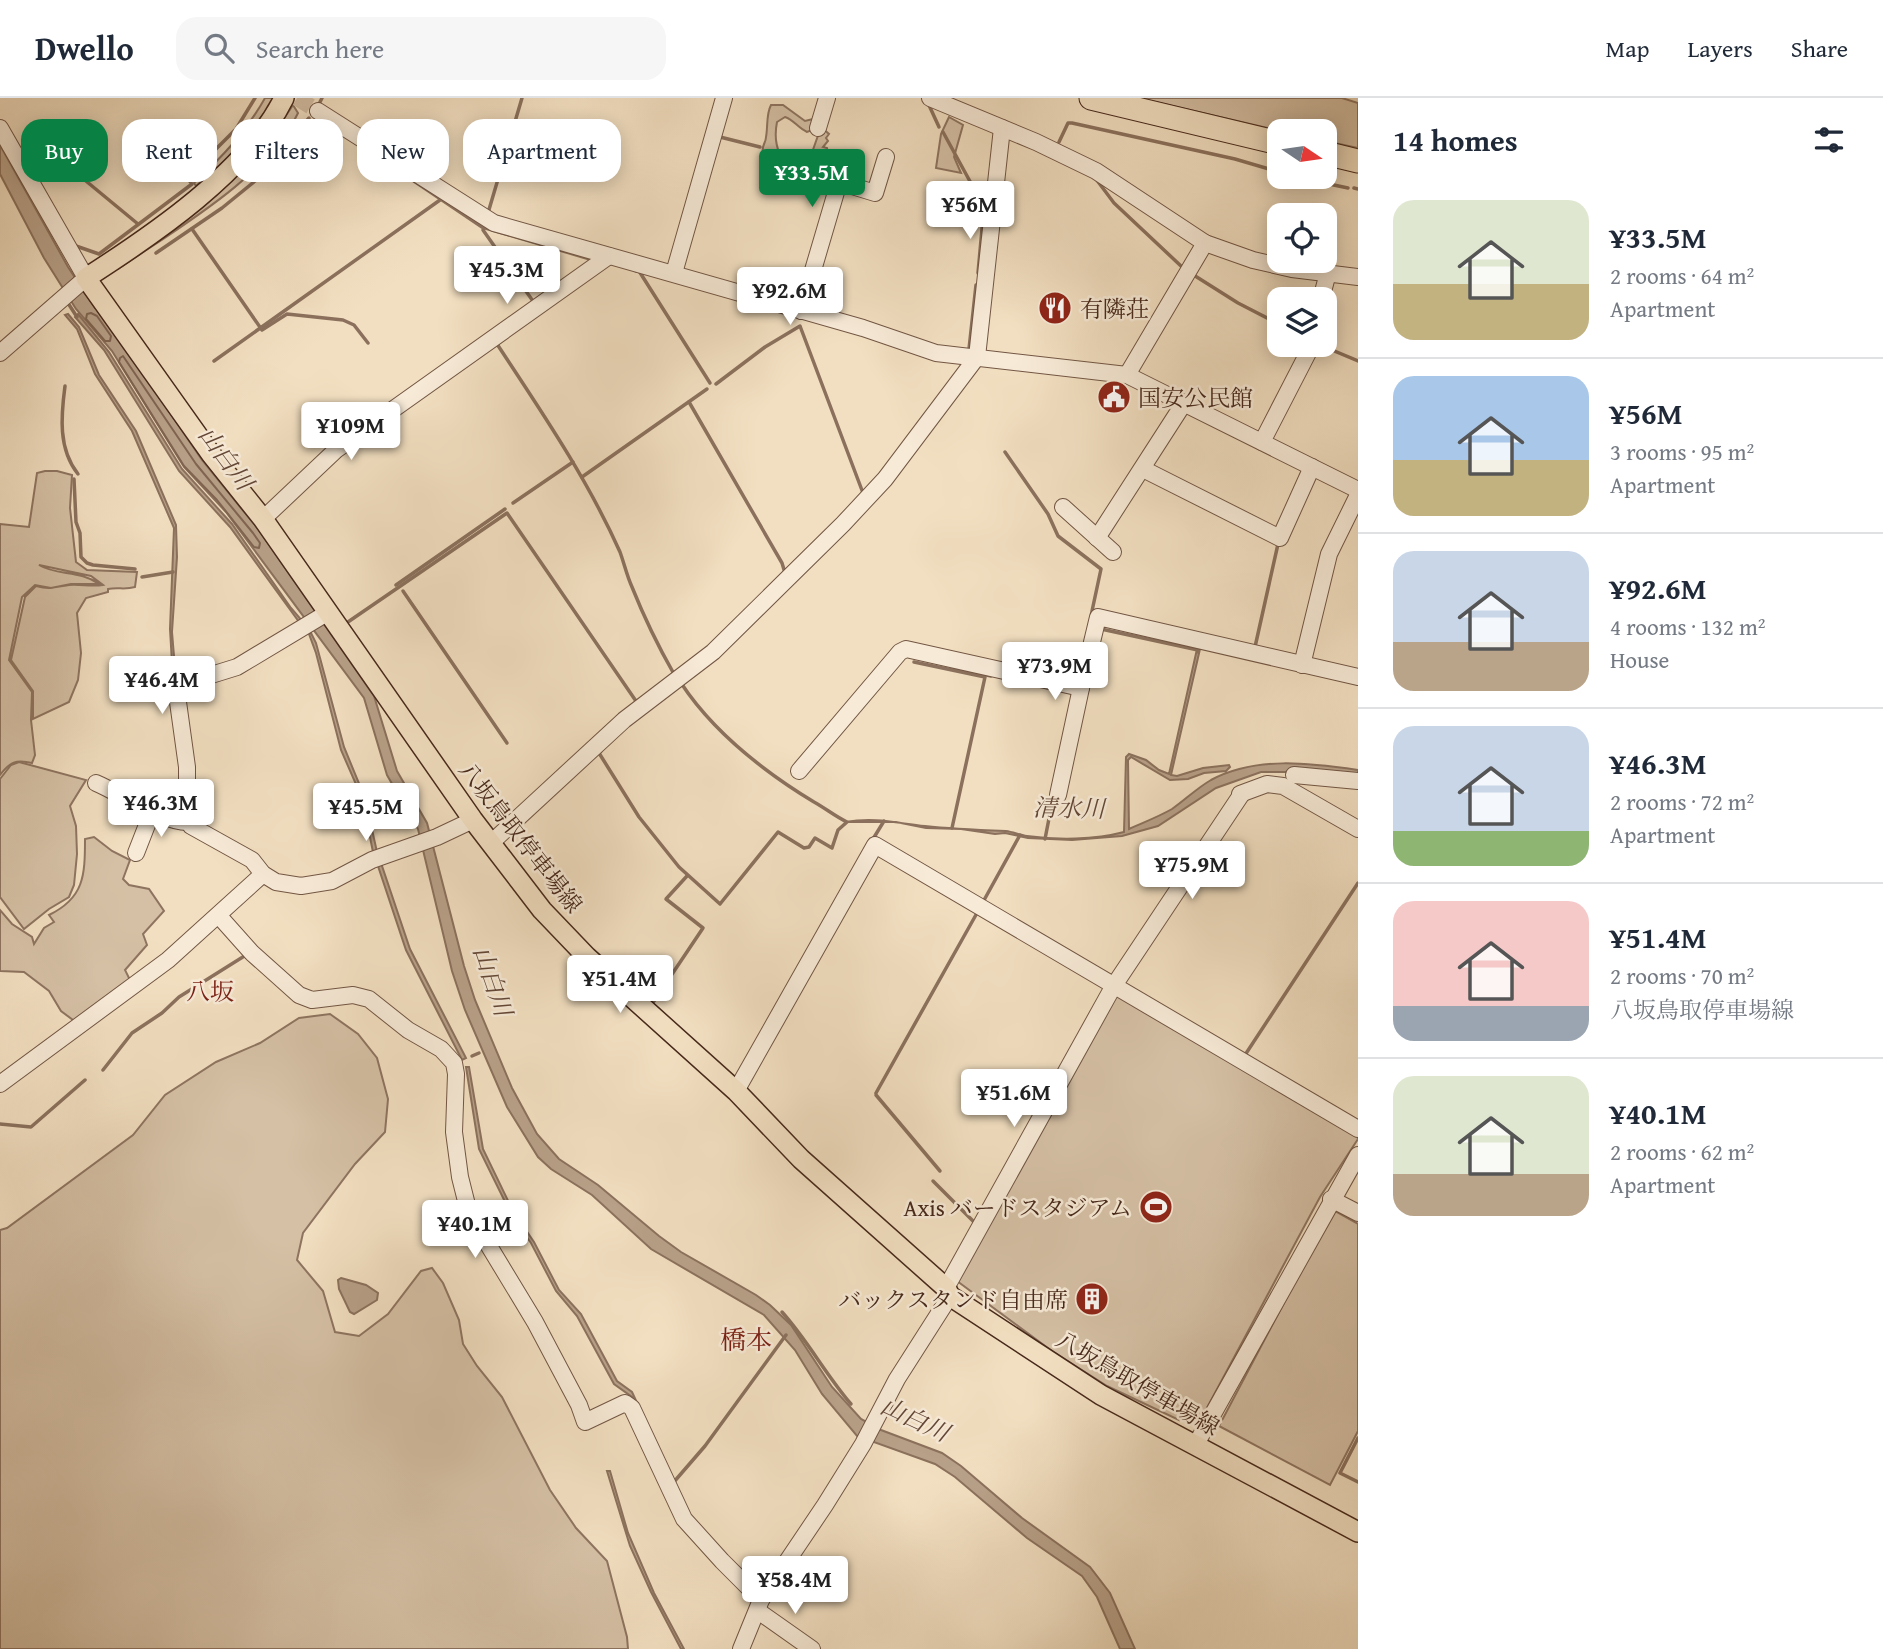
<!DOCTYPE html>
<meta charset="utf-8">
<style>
:root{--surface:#fff;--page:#f6f6f7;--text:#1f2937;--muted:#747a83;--line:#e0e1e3;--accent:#0b8043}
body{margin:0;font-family:"Gentium Book Plus","Noto Serif JP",serif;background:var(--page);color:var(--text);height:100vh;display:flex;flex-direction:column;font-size:26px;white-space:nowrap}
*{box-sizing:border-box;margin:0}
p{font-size:23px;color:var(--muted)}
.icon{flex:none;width:38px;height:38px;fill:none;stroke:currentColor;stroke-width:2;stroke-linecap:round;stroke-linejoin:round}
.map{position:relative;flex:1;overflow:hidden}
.side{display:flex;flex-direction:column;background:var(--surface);width:525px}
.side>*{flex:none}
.guide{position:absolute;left:21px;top:21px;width:665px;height:63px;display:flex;gap:14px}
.needle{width:46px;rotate:103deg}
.tools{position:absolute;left:1267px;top:21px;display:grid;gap:14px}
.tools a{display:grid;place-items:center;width:70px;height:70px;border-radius:14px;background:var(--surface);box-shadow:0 4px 18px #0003;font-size:35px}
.price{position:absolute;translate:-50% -60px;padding:0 16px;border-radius:7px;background:#fff;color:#222;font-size:23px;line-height:46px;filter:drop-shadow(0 2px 4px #0008)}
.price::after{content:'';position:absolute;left:50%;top:42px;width:21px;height:16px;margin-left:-10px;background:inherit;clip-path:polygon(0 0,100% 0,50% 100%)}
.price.active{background:var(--accent);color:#fff}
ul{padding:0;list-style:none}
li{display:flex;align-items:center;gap:21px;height:175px;padding:0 35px}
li+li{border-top:2px solid var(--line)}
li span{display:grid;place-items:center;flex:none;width:196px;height:140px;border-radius:21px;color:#555}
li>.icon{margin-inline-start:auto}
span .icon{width:84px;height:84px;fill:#fffc;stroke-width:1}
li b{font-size:30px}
h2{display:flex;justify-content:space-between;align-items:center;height:84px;padding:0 35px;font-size:30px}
.pill{padding:0 24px;border-radius:21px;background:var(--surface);box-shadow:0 4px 18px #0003;font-size:24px;line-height:63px}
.pill.active{background:var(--accent);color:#fff}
header{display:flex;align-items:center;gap:42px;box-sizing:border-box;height:98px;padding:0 35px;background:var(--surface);border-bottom:2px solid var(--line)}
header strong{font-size:33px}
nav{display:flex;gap:38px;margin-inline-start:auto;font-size:24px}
.search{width:490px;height:63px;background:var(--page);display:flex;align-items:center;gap:18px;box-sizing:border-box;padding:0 24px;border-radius:21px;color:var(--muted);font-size:26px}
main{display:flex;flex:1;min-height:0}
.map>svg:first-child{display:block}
.green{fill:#d5c0a5;stroke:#8e7460;stroke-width:2}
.water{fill:#b8a189;stroke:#8b715d;stroke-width:2}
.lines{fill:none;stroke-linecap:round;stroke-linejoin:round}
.shore{stroke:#806552;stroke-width:2}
.stream{stroke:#8b715d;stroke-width:3.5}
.minor-tunnel{stroke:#d0bba0;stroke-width:16;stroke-dasharray:16 8;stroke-linecap:butt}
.minor-casing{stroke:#725644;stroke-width:18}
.major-casing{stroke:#47291b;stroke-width:22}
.highway-casing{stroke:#47291b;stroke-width:25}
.minor{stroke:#f7ead7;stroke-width:16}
.major{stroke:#f2dfc1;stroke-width:19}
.highway{stroke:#f2dfc1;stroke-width:23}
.labels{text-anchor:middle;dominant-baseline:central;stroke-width:5;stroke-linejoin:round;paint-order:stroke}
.poi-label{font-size:23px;fill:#47291b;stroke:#f7ead7;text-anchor:start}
.street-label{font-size:23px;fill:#47291b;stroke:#f7ead7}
.water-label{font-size:24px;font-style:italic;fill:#634736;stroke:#f7ead7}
.neighbourhood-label{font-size:24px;fill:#7a1f14;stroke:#f7ead7}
.quarter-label{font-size:26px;fill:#7a1f14;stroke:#f7ead7}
</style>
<header>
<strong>Dwello</strong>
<div class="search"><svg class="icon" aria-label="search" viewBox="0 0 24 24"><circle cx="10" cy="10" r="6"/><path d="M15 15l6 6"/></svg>Search here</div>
<nav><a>Map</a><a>Layers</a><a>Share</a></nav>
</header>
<main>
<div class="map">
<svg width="1358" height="1551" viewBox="0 0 1358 1551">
<rect width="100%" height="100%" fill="#f2dfc1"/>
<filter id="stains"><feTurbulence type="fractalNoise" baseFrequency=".00286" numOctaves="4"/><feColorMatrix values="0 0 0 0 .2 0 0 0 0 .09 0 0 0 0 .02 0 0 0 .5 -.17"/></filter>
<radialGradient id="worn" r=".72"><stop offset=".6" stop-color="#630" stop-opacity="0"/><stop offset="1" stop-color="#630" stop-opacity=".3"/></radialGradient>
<!-- green -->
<g class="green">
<path d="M265,0h14l-50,59 -33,29 -2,-3c28,-26 52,-51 71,-85z"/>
<path d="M1138,0h204l16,5v45l-33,-7v-10h-44z"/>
<path d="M293,7l5,8c-31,65 -122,116 -180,156l107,-83 44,-45z"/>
<path d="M771,7h12l22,16 8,-2 2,10 -8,3c-9,-4 -13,-12 -22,-15l-8,5c-4,20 2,49 27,46l4,-4 13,-37 8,7 -3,4 2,3 -5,6 4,1 1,7 -4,5h-4l-4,13c-12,6 -49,-5 -53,-20 -2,-7 3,-10 3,-16 2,-10 0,-23 5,-32z"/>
<path d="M949,19l14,8 -9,32 7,16 -25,-5 5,-34z"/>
<path d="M45,373h12l15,4 -2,33 6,54 11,8 50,2 -2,15c-10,3 -17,0 -27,2v3l-22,6 -9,15 4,40 -3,27 -9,22 -36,17v-28l-22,-31 14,-63 11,-11c15,4 18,1 33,-1 12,-1 22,2 34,0l-12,-9 -52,-11c18,11 41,5 60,19h-28l-20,4 -16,-3 -13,12 -13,63 23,32 -1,28 4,35 -3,8c-16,-4 -22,-1 -32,12v-251l29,3 8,-54z"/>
<path d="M19,664l67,18 -16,26 6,20 1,28 -3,31 -5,12 -20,12 -25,20 -24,-32v-118l11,-14z"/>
<path d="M94,739l18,14 18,9 -7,19 6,6 20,4 15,22 -21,23 4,11 -22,25 6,12 -54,41 -16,-12 -12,-20 -25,-19 -24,-1v-61l12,14 20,13 2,7 10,-16 10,-6 -5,-7c35,-17 36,-39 36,-76z"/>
<path d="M1119,897l238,140 1,4 -38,58 -119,222 -20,2 -74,-35 -55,-35 -95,-70 157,-285z"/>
<path d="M330,916l28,20 19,24 11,41 -3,33 -30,32 -52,69 -6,27 26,31 12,41 24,4 29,-22 33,-43 11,-3 11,15 16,37 4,24 14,22 25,31 48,93 26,38 31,33 20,76 1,12h-628v-419l7,-2 126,-93 32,-40 51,-33 44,-19 39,-25z"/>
<path d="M1333,1112l25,14v207l-28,54 -111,-59z"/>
</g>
<!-- water -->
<g class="water">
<path d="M0,47l68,122 27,41h4l103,152 56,69 116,167 23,75 30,52 37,143 11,34 37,88 25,46 22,25 39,26 61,51 22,16 75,43 14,10 21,20 41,62 29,32 20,11 61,23 19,13 61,52 68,49 20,26 25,56h-15l-23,-52 -15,-21 -55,-38 -72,-61 -20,-13 -78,-28 -35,-42 -27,-44 -31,-35 -113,-66 -59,-54 -41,-26 -13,-12 -31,-50 -42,-97 -13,-39 -34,-142 -31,-54 -23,-77 -138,-186 -42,-45 -72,-116 -36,-42 -32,-51 -44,-84z"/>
<path d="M68,216l11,13 20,48 37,56 40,94 1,32 -5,75 4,48h-3l-3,-51 4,-101 -42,-97 -37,-57 -18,-45 -12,-14z"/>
<path d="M78,216l31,38 73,117 50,55 59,84 13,15 -2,3 -72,-99 -51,-56 -75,-121 -29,-33z"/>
<path d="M311,535l5,10 28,104 21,51 12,54h-4l-11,-54 -21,-48 -25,-97 -7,-19z"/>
<path d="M1197,551h3l-29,126 6,1 26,-8 26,-3 1,2 -4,4 -22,2 -16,6 -18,1 -39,-23 -3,3 1,69c13,-6 29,-12 43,-20 13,-9 25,-21 39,-29 45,-24 98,-17 147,-10v8l-46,-6h-51l-45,16 -58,38 -36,10 -50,4 -44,-2 -23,-5 -10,1 -34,-5 -35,-1 -30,-6h-51c31,-5 51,1 80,4 27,3 54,4 81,5 7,1 14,4 21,5 30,4 67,4 97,-4l2,-75 3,-3 17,6 13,10 10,4z"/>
<path d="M377,765h4l29,86 56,109 -4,2 -56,-110z"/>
<path d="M466,969h3l14,82 30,62 21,31 25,48 22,24 36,67 15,11 35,75 -10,-17 -25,-53 -18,-13 -37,-68 -21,-25 -25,-48 -17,-23 -35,-71z"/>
<path d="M341,1180l25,7 12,8 -1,7 -23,14 -4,-2 -11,-23 -1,-9z"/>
<path d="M607,1373h3l18,62 26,60 30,56h-3l-30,-57 -21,-46z"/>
</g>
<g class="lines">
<!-- shore -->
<g class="shore">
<path d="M91,215l6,3 14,20 -1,5h-5l-19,-22 1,-5z"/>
<path d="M123,258l73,108 57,69 7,10 -1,5 -5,-1 -37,-47 -33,-34 -65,-104 1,-4z"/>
</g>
<!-- stream -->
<g class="stream">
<path d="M320,4l2,-4"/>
<path d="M928,5l11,24"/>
<path d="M943,34l41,75 -6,66"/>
<path d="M720,39l40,10"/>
<path d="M1059,44l9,-19h4l163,36 44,13"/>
<path d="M40,45l98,81"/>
<path d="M1296,79l52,11"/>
<path d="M411,81l71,48 108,32"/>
<path d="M1096,81l18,24 67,63"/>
<path d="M1354,90l4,1"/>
<path d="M488,115l34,-115"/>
<path d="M484,130l-1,2 52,74"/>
<path d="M192,131l70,101 25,-16 56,6 11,5 14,18"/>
<path d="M76,148l23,8 93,-70 -5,-6 49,-49 19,-31"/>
<path d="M156,155l66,-45 33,-27 54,-63"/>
<path d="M636,173h3l71,112"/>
<path d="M1192,176l46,29 41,21"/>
<path d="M66,202l11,17"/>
<path d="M500,244l-3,2c44,67 90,134 123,208 4,11 7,24 12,35 12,30 26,59 42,87"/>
<path d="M1320,247l38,16"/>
<path d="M969,251l7,-64"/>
<path d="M214,263l226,-161"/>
<path d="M716,286l49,-37 35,-21 63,167"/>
<path d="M65,288c-4,30 -7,63 13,88"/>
<path d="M689,304l93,161 3,10"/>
<path d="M1005,354l43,62 10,22 43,33 -9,42 4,1"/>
<path d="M582,379l125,-88"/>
<path d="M74,381l2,43 4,11 1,24 6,6 6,2 42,4"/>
<path d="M513,405l60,-41"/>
<path d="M142,479l31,-5"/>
<path d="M396,487l109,-76"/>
<path d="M403,493l104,152"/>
<path d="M345,526l162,-111 131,191"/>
<path d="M1101,531l97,21v2"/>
<path d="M1255,549l23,-103"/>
<path d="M914,564l71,15 -33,151"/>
<path d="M954,570l37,8"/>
<path d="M601,653l-2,2 40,64 40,50 41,37 58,-72 26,16 5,-1 6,-9 17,10 6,-18 9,-8c-11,-5 -22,-14 -33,-20 -51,-31 -100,-69 -133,-119"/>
<path d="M873,741l11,-18"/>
<path d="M1045,741l8,-41"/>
<path d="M983,804l37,-67"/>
<path d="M652,906l51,-76 -37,-29 21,-23"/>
<path d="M1245,957l113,-172"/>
<path d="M472,958l7,-3"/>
<path d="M103,972l29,-37 30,-20 17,-16 67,-42"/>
<path d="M876,995l101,-180"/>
<path d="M876,997l64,76"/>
<path d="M0,1026l31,3 54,-47"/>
<path d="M933,1083l42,42 1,-2"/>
<path d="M782,1214c26,29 44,63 69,92"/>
<path d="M1358,1340l-18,35 18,9"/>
<path d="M673,1385l32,-37 81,-111"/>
</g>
<!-- minor-tunnel -->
<path class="minor-tunnel" d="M297,0l21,13"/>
<defs>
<g id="minor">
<path d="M930,0l106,44 60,29 109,72 48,17 39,9 66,8"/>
<path d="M318,13l176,112 369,105 73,25 191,22 231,115"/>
<path d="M0,30l86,150 -86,75"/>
<path d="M818,30l9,-30"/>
<path d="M674,175l50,-175"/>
<path d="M1321,201l7,-26"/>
<path d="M801,213l38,-129 36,11 11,-36"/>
<path d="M1127,277l78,-132"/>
<path d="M1262,344l50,-97"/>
<path d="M1143,371l137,69 32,-71"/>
<path d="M1063,409l50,45"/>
<path d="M263,421l73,-69 273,-194"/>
<path d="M1097,440l87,-135"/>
<path d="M327,515l-90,54 -45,14 -11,6 -3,15 9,65v52l4,7 61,34 11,14 13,8 25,4 31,-5 40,-21 65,-23 36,-17"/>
<path d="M1302,567l27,-111 29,-59"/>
<path d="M799,673l101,-119 6,-3 175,39 17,-71 260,60"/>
<path d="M1294,677l64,6"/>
<path d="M96,685c26,11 65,39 92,39"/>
<path d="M1240,696l27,-10 16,2 75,43"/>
<path d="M1058,697l23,-107"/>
<path d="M492,744l132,-122 89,-68 130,-128 42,-45 92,-122 25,-229"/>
<path d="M136,755l16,-41"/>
<path d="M219,818l33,37 47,42 13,5 41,-5 16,4 39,31 33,19 13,14 2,11 -2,58 6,45 9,36 66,109 44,83 6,17 40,-19 7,5 52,111 38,42 39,39"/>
<path d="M0,986l168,-124 95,-86"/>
<path d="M736,993l139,-246 483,284"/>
<path d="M1331,1101l27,14"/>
<path d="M437,1127l13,-9 18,-5"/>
<path d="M946,1190l167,-301 128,-192"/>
<path d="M1195,1348l163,-291"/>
<path d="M758,1513l54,38"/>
<path d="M741,1551l20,-49 64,-95 38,-61 34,-65 53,-83"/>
</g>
<path id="major" d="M284,0c-36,73 -131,137 -198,180l125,176 52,65 210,301 69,90 45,47 149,134 65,68 145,129 4,8 151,99 257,137"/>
<g id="highway">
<path d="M1091,0l188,45"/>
<path d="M1325,55l33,8"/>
</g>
</defs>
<!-- minor casing -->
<use href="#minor" class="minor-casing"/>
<!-- major casing -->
<use href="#major" class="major-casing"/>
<!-- highway casing -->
<use href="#highway" class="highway-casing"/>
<!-- minor -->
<use href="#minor" class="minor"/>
<!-- major -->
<use href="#major" class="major"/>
<!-- highway -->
<use href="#highway" class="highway"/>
</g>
<!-- icons -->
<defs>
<symbol id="restaurant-disc" viewBox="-11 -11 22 22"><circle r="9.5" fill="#8f2418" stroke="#f7ead7"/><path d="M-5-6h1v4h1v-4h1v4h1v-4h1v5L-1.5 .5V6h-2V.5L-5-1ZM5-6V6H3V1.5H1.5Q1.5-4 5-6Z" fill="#fff"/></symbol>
<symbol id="civic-disc" viewBox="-11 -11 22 22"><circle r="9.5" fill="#8f2418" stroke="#f7ead7"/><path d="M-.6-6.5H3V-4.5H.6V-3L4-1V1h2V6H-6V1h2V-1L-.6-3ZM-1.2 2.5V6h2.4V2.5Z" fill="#fff"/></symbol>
<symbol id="stadium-disc" viewBox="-11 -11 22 22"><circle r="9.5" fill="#8f2418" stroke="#f7ead7"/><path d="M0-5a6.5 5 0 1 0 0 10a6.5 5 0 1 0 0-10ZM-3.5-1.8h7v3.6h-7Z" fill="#fff"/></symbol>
<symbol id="building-disc" viewBox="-11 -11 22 22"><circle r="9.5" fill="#8f2418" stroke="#f7ead7"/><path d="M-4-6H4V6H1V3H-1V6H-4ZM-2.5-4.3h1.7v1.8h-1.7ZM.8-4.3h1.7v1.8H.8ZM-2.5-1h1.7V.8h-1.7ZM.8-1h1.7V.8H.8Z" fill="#fff"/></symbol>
</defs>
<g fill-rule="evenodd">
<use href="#restaurant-disc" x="1036" y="191" width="38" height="38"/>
<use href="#civic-disc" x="1095" y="280" width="38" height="38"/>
<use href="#stadium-disc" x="1137" y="1090" width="38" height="38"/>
<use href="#building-disc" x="1073" y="1182" width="38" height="38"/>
</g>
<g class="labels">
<!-- poi labels -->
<g class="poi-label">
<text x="1080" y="210">有隣荘</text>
<text x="1138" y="299">国安公民館</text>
<text x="1132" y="1109" text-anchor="end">Axis バードスタジアム</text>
<text x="1068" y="1201" text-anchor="end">バックスタンド自由席</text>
</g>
<!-- street labels -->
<g class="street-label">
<text transform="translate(521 739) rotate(52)">八坂鳥取停車場線</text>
<text transform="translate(1138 1285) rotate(30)">八坂鳥取停車場線</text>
</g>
<!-- water labels -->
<g class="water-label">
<text transform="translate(226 360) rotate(53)">山白川</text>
<text transform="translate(1069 710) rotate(1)">清水川</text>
<text transform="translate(493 883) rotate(71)">山白川</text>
<text transform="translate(915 1321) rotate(25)">山白川</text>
</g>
<!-- neighbourhood labels -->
<g class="neighbourhood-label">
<text x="210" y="893">八坂</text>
</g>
<!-- quarter labels -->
<g class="quarter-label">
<text x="746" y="1241">橋本</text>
</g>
</g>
<rect width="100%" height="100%" filter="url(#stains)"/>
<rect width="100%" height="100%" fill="url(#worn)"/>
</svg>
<div class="tools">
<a><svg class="needle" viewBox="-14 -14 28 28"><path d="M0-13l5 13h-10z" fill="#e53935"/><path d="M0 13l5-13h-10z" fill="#747a83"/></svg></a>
<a><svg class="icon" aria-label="locate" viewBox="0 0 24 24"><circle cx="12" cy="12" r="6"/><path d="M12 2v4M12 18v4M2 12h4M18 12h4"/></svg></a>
<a><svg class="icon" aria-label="layers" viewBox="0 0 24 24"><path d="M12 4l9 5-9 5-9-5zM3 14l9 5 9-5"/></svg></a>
</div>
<b class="price active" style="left:812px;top:111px">¥33.5M</b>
<b class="price" style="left:970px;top:143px">¥56M</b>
<b class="price" style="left:507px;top:208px">¥45.3M</b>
<b class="price" style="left:790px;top:229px">¥92.6M</b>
<b class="price" style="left:351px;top:364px">¥109M</b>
<b class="price" style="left:1055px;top:604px">¥73.9M</b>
<b class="price" style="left:162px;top:618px">¥46.4M</b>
<b class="price" style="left:161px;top:741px">¥46.3M</b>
<b class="price" style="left:366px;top:745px">¥45.5M</b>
<b class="price" style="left:1192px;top:803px">¥75.9M</b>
<b class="price" style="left:620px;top:917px">¥51.4M</b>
<b class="price" style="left:1014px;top:1031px">¥51.6M</b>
<b class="price" style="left:475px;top:1162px">¥40.1M</b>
<b class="price" style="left:795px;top:1518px">¥58.4M</b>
<div class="guide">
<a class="pill active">Buy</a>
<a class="pill">Rent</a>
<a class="pill">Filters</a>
<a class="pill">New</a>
<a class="pill">Apartment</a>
</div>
</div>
<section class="side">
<h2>14 homes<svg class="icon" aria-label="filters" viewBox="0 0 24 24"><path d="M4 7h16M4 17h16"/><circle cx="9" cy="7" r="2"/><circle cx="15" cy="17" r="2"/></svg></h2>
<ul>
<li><span style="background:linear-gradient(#dfe7d0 60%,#c2b280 0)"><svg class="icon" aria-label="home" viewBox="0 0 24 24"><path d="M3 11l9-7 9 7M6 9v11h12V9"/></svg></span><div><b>¥33.5M</b><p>2 rooms · 64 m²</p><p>Apartment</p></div></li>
<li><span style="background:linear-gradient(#a9c7e8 60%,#c2b280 0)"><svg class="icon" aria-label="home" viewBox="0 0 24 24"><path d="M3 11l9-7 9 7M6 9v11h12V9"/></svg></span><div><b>¥56M</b><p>3 rooms · 95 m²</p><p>Apartment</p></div></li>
<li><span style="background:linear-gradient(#c9d6e8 65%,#b9a48a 0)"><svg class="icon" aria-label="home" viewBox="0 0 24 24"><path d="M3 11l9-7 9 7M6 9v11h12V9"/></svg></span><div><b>¥92.6M</b><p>4 rooms · 132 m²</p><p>House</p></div></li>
<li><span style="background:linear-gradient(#c9d6e8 75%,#8fb573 0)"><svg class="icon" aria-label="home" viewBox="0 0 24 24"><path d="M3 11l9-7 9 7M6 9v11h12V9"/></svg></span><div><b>¥46.3M</b><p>2 rooms · 72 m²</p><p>Apartment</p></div></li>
<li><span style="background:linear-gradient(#f6c9c9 75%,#9aa5b1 0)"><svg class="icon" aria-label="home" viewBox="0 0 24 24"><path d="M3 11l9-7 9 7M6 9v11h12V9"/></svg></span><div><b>¥51.4M</b><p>2 rooms · 70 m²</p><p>八坂鳥取停車場線</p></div></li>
<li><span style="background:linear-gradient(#dfe7d0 70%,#b9a48a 0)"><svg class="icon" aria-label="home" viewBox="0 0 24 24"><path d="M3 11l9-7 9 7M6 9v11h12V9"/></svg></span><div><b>¥40.1M</b><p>2 rooms · 62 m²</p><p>Apartment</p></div></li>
</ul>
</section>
</main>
